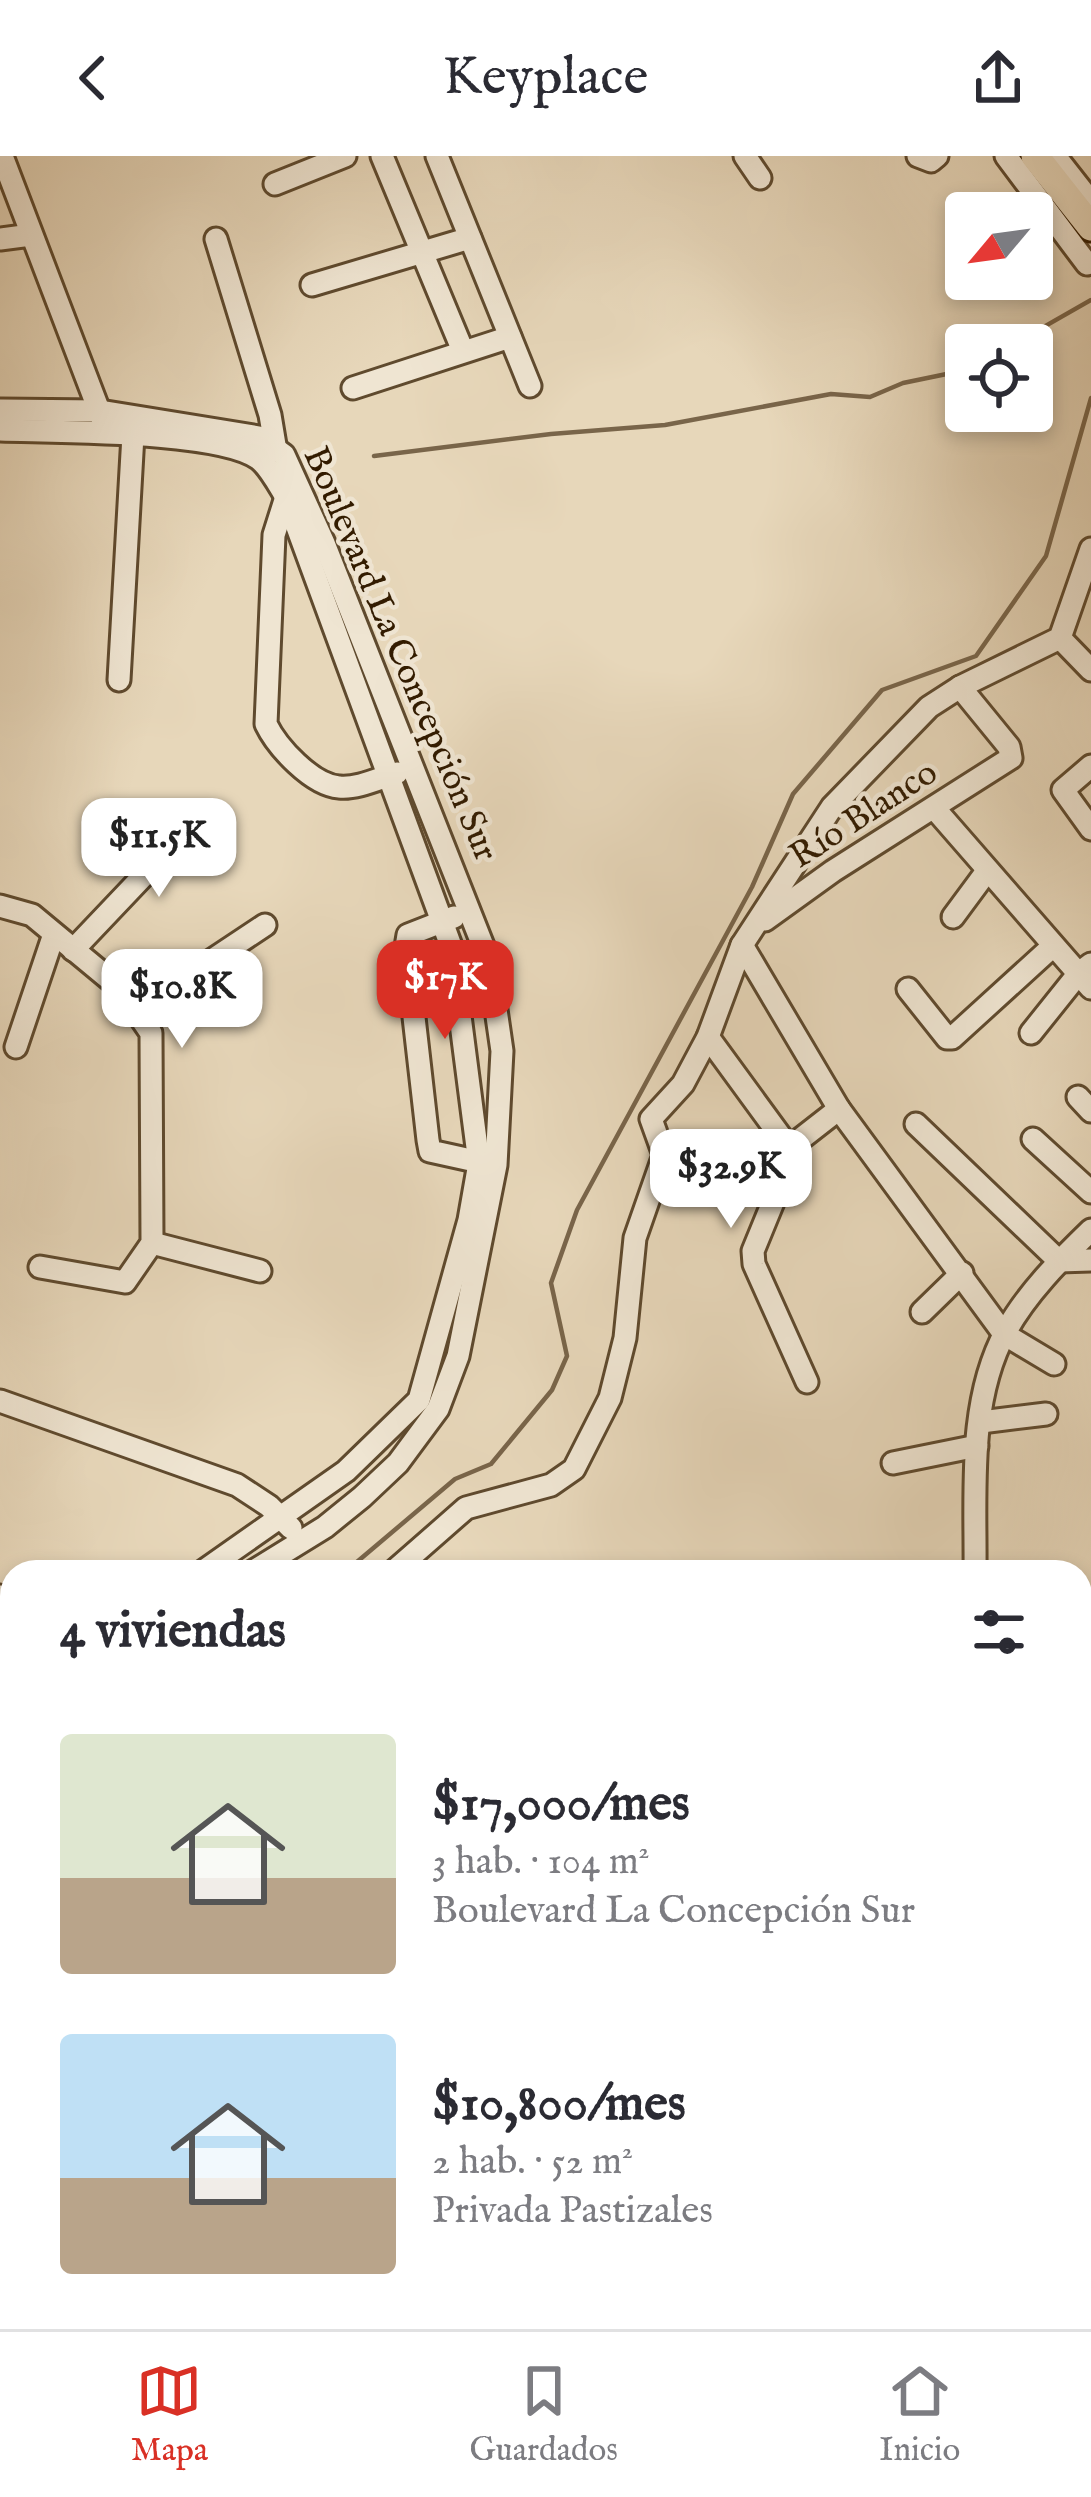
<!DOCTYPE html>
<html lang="es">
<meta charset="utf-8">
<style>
:root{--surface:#fff;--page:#f7f7f7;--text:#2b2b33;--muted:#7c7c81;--line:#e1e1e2;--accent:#d93025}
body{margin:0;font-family:"IM FELL English",serif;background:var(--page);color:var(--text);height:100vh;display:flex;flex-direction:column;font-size:45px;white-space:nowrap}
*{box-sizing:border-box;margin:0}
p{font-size:39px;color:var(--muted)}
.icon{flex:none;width:66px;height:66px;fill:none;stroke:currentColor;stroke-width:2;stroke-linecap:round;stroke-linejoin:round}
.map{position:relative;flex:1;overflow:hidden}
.side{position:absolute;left:0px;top:1404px;width:1092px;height:771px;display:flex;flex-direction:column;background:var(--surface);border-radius:36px 36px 0 0;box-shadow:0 6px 18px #0003}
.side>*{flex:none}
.needle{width:78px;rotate:241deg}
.buttons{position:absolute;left:945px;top:36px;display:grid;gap:24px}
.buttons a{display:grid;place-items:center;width:108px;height:108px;border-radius:12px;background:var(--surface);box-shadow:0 6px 18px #0003;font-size:60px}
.price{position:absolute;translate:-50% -102px;padding:0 27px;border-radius:24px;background:#fff;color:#222;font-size:39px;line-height:78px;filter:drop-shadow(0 3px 6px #0008)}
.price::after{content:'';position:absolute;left:50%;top:72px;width:36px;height:27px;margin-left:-18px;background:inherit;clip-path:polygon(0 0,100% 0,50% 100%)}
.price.current{background:var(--accent);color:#fff}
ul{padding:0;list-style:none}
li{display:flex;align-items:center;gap:36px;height:300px;padding:0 60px}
li span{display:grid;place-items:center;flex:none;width:336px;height:240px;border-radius:12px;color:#555}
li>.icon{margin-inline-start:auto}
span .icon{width:144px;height:144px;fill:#fffc;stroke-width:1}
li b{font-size:51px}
h2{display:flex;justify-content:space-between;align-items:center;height:144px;padding:0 60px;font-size:51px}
header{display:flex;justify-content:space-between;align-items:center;height:156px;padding:0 60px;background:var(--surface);font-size:54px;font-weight:600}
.menu{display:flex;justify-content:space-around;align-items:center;height:168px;border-top:3px solid var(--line);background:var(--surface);font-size:33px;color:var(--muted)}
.menu a{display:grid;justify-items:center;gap:6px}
.menu .current{color:var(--accent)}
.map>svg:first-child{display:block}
.green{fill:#c8b79a;stroke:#7d694d;stroke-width:3}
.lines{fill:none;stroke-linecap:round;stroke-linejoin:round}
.stream{stroke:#79654a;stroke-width:4.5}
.minor-casing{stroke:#5f4a2e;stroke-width:27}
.major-casing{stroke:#321b00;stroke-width:33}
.minor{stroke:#efe5d2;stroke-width:21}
.major{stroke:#e7d7ba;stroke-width:27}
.labels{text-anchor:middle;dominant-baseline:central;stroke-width:9;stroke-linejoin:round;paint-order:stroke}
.street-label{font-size:36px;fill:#321b00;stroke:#efe5d2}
</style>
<header><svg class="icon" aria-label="back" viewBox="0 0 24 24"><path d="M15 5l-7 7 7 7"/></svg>Keyplace<svg class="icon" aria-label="share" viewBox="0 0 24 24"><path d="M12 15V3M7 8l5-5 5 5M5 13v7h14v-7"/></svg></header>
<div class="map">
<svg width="1091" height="2173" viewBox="0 0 1091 2173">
<rect width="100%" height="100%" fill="#e7d7ba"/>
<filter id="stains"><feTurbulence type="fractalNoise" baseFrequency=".00167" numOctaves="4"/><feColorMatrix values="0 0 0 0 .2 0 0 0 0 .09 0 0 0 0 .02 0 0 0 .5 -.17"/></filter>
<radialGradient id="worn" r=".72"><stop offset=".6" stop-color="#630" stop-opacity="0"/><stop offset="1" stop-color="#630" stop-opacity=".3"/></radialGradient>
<!-- green -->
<path class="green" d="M1091,1555v144l-9,1 -2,-144z"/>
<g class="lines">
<!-- stream -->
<g class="stream">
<path d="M1012,189l79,-45"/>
<path d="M374,300l177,-22 114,-9 166,-31 39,3 33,-14 63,-13"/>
<path d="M345,1416l110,-93 36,-15 61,-74 15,-34 -16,-73 26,-73 175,-323 41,-93 89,-104 94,-34 70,-100 45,-158"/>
<path d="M62,2163v10"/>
</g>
<defs>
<g id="minor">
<path d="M2,0l101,265"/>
<path d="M382,0l81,195"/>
<path d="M437,0l93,230"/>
<path d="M745,0l15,22"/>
<path d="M918,0l13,5 6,-5"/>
<path d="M1006,0l81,108"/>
<path d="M1055,0l36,46"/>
<path d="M275,28l70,-28"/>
<path d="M0,83l31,-4"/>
<path d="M216,83l54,176 5,30 -6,6"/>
<path d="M312,129l158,-47"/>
<path d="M353,232l157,-51"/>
<path d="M0,254l100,1 159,26 25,18 40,88 165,418 13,90 -6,114 -38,191 -20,53 -40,54 -36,34 -37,30 -73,45"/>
<path d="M0,274c54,2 219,0 259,29 11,9 19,25 27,38l165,449 28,217 -10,57 -50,180 -73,71 -144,101"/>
<path d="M286,341l-12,38 -8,189c11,23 46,61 73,63 18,2 41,-9 58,-14"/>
<path d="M1060,482l31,32"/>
<path d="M119,524l14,-245"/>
<path d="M1091,610l-28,24 28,39"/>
<path d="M935,653l156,179"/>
<path d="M0,750l32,9 88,73 31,45 1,210 -27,39 -85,-15"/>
<path d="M454,761l-46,18 -2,12 22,193 2,11 59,13"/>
<path d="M953,761l34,-46"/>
<path d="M765,764l68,-49 178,-113 -2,-11 -49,-60"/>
<path d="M742,789l97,164 165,225 50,30"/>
<path d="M73,794l131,-138"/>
<path d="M908,833l39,49h5l101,-92"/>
<path d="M137,854l128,-85"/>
<path d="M1031,877l48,-60 12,-9"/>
<path d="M708,881l84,115"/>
<path d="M16,891l38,-113"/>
<path d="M1078,941l13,14"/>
<path d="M916,968l143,137 32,-1"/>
<path d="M1033,983l58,53"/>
<path d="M152,1087l108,28"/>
<path d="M922,1156l40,-39"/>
<path d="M807,1226l-53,-118 -1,-13 45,-110 41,-32"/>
<path d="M0,1245l237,84 32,21 22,22"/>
<path d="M981,1266l65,-8"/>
<path d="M893,1307l84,-17"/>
<path d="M393,1416l73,-64 85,-23 23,-16 36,-71 15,-60 10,-100 29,-83 -13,-36 32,-35 25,-47 34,-92 90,-138 97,-100 31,-20 100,-49 31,-89"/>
<path d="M975,1416c1,-78 -8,-170 31,-241 21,-38 54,-71 85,-101"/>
<path d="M0,1440l12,3"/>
<path d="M1080,1502h11"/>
<path d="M1084,1545h7"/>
<path d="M0,1640l12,-20"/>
<path d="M0,1684l7,-19"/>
<path d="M0,1857l10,-3 2,-64"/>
<path d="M1080,1875h11"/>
<path d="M1080,1979h11"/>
<path d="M1080,2048h11"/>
<path d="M1080,2133l11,1"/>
<path d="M0,2144h6"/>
<path d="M977,2163l1,10"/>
<path d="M1048,2163l19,7"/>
</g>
<path id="major" d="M1035,0l56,71"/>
</defs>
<!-- minor casing -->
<use href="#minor" class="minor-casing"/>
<!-- major casing -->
<use href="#major" class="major-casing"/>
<!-- minor -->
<use href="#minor" class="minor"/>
<!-- major -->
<use href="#major" class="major"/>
</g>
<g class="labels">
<!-- street labels -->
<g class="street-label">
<text transform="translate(400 498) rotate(67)">Boulevard La Concepción Sur</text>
<text transform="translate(864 659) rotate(-33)">Río Blanco</text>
</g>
</g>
<rect width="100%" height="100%" filter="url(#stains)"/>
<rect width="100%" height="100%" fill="url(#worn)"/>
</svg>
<div class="buttons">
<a><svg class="needle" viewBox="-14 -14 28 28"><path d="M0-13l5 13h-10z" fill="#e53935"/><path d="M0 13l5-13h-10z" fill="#7c7c81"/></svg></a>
<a><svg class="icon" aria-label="locate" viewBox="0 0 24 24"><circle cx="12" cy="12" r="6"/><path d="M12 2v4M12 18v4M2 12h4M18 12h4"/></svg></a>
</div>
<b class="price" style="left:159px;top:744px">$11.5K</b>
<b class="price current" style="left:445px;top:886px">$17K</b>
<b class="price" style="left:182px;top:895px">$10.8K</b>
<b class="price" style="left:731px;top:1075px">$32.9K</b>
<section class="side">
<h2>4 viviendas<svg class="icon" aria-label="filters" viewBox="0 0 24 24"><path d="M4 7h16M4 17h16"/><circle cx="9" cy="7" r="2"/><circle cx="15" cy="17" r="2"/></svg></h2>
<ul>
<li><span style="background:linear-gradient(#dfe7d0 60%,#b9a48a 0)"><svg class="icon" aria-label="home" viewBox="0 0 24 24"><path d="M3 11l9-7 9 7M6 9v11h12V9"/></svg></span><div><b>$17,000/mes</b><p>3 hab. · 104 m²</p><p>Boulevard La Concepción Sur</p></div></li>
<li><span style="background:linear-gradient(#bfe0f5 60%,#b9a48a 0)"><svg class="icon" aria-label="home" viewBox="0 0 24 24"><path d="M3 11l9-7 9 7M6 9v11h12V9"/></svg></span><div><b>$10,800/mes</b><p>2 hab. · 52 m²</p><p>Privada Pastizales</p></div></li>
</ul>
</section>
</div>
<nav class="menu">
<a class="current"><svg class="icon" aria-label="map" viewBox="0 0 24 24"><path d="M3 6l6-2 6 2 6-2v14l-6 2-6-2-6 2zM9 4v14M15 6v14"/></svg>Mapa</a>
<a><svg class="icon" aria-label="saved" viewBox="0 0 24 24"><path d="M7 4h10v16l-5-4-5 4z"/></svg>Guardados</a>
<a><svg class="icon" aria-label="home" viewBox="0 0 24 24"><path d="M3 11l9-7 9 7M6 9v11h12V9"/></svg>Inicio</a>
</nav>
